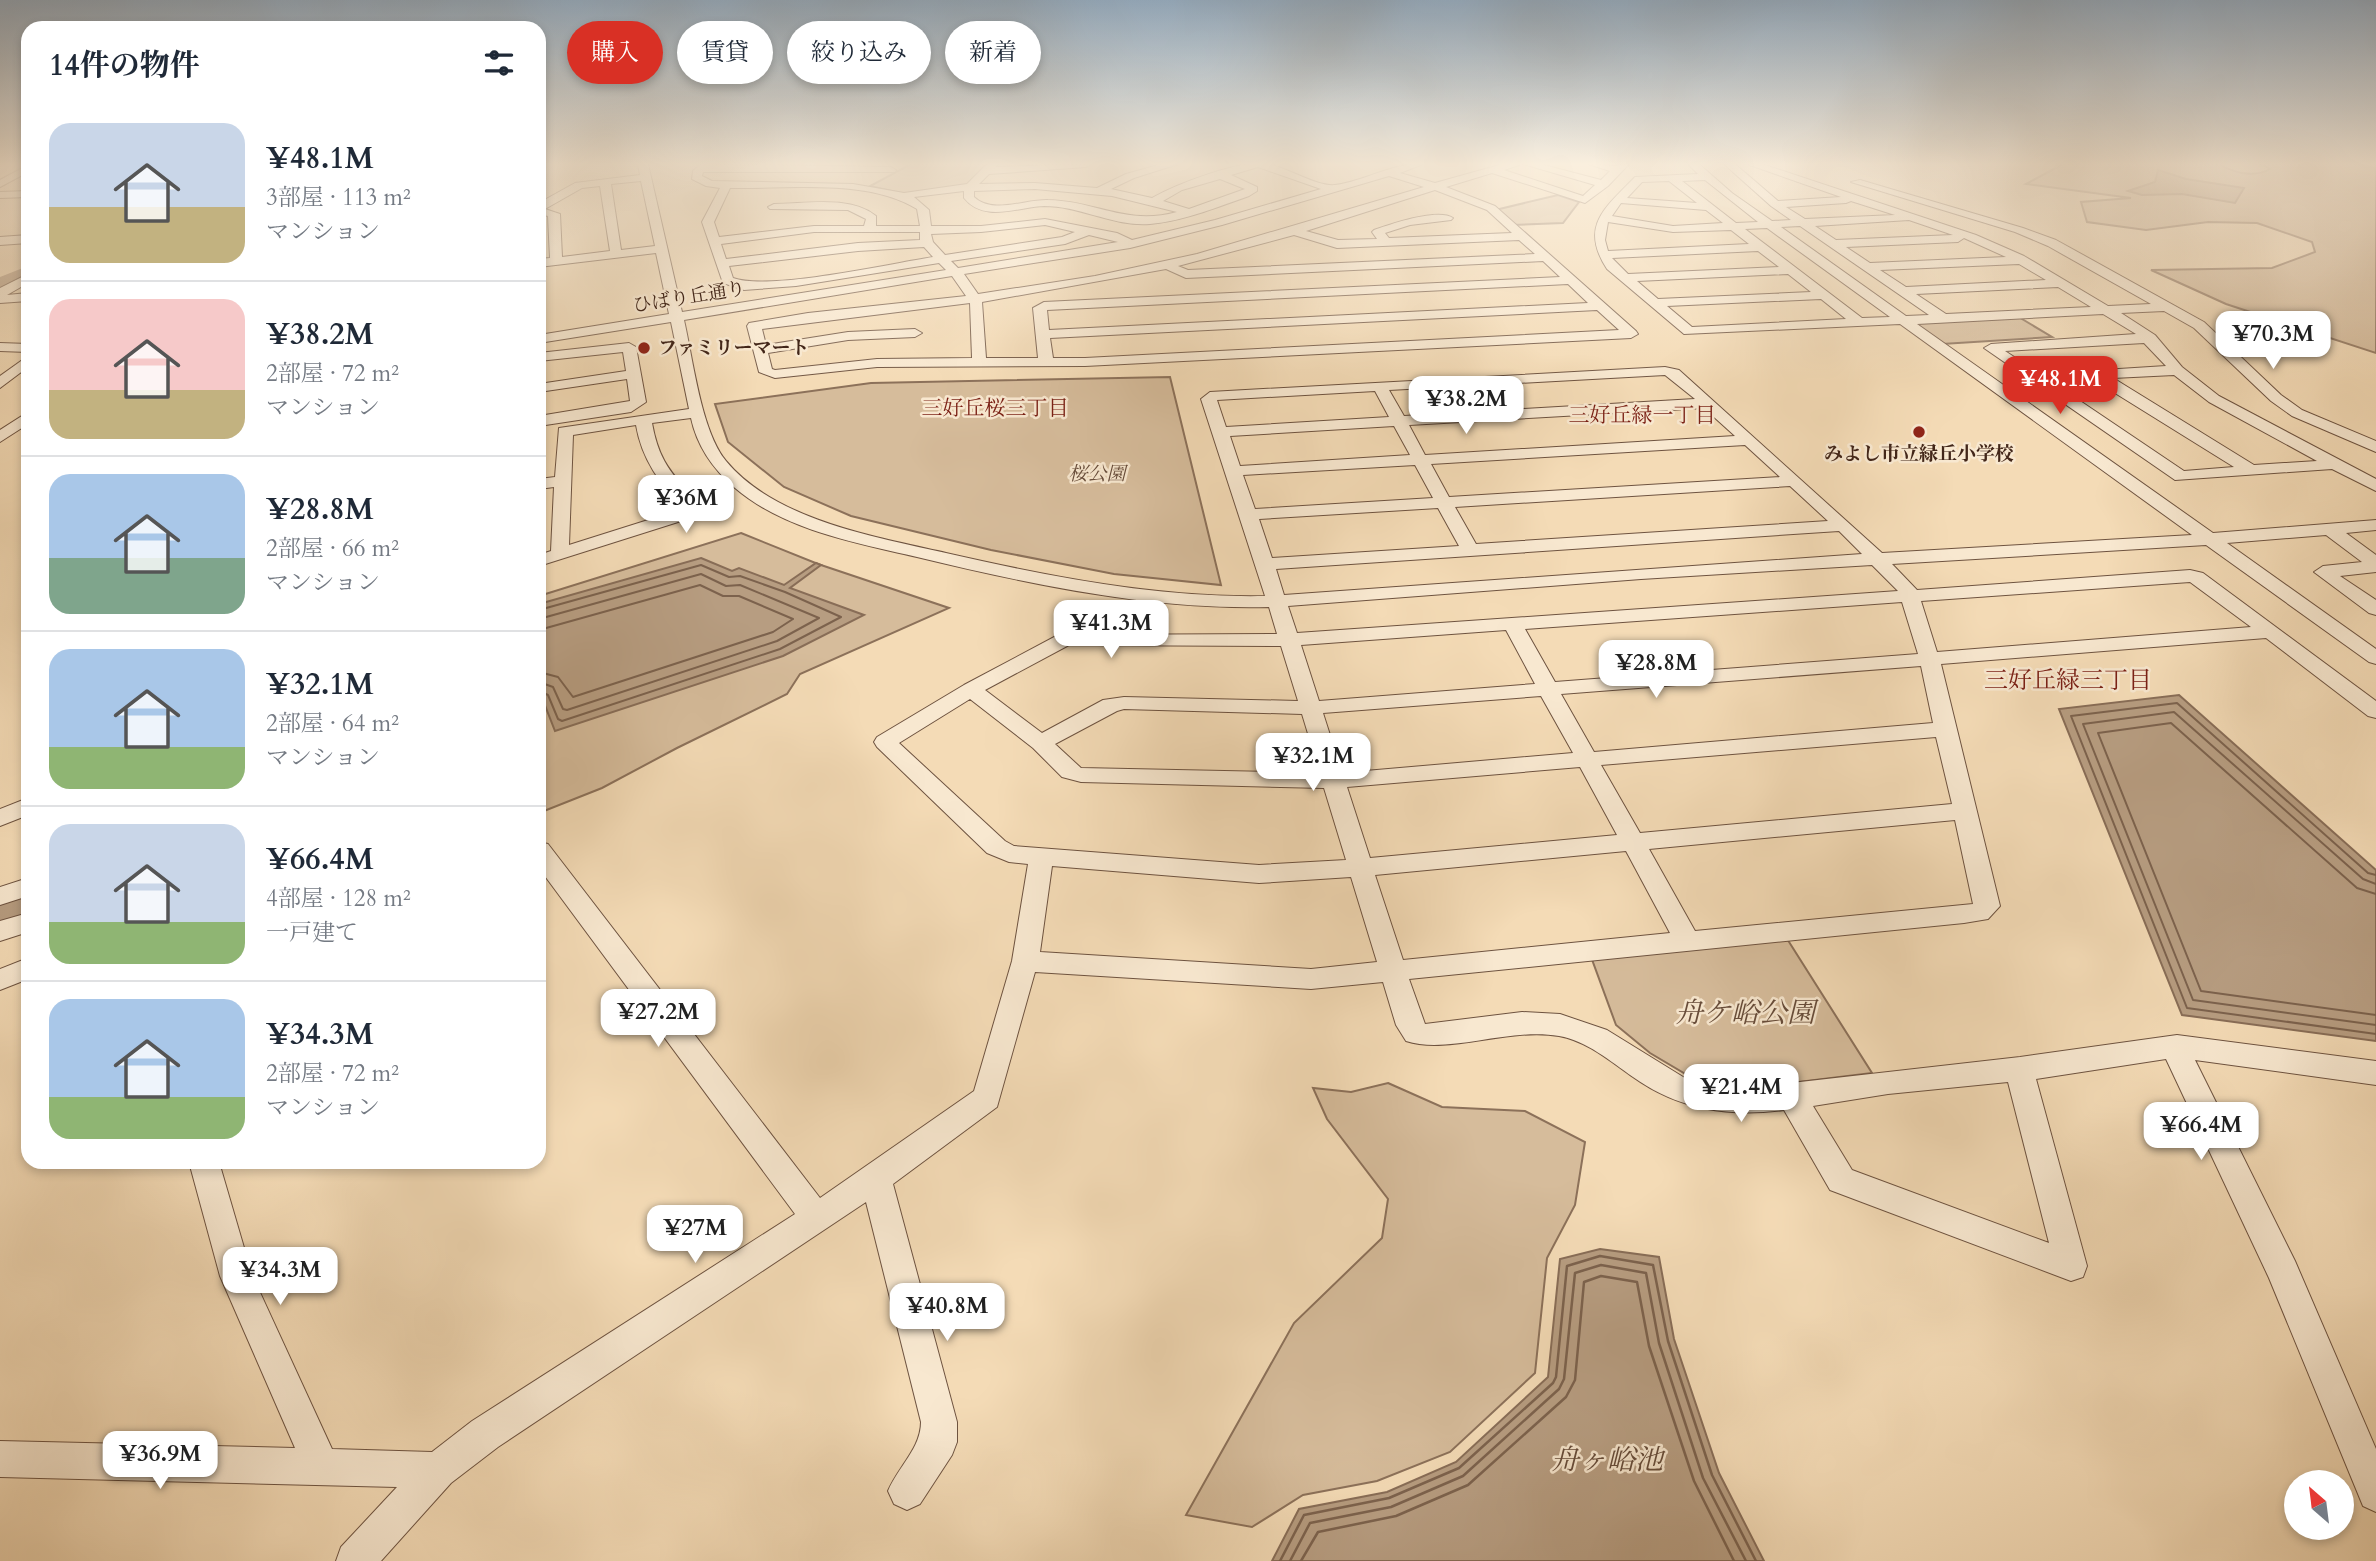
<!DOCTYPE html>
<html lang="ja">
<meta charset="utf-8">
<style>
:root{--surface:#fff;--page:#f6f6f7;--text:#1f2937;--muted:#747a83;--line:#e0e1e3;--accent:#d93025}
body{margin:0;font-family:Cardo,"Noto Serif JP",serif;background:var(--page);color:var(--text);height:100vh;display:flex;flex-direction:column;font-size:26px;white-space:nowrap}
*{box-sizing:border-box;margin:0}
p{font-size:23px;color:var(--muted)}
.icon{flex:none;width:38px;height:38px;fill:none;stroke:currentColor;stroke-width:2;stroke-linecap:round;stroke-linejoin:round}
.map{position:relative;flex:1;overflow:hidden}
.side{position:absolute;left:21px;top:21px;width:525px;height:1148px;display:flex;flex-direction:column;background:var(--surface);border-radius:21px;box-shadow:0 4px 10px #0003}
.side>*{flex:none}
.top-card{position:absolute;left:567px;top:21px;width:665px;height:63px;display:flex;gap:14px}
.needle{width:46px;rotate:332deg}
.tools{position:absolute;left:2284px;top:1470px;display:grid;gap:14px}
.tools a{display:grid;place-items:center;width:70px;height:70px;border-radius:50%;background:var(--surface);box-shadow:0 4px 10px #0003;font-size:35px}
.price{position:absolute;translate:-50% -60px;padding:0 16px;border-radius:14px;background:#fff;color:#222;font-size:23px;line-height:46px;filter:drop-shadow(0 2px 4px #0008)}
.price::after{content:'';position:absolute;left:50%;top:42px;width:21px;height:16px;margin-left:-10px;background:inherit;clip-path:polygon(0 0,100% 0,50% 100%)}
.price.active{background:var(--accent);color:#fff}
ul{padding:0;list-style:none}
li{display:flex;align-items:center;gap:21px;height:175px;padding:0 28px}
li+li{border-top:2px solid var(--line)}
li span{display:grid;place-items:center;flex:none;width:196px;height:140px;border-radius:21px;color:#555}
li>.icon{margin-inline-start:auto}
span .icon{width:84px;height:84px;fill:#fffc;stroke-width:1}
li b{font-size:30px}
h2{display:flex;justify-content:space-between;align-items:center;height:84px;padding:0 28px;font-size:30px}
.tag{padding:0 24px;border-radius:32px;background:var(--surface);box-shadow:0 4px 10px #0003;font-size:24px;line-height:63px}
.tag.active{background:var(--accent);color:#fff}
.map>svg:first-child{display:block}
.green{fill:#d6bc9b;stroke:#8c715a;stroke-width:2}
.water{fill:#b79d81;stroke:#886d57;stroke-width:2}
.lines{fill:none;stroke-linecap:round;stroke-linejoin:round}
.shore-far1{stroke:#7c624d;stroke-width:2}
.shore{stroke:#7c624d;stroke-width:2.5}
.river{fill:#b79d81;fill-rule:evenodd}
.minor-casing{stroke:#6e5340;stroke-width:2}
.minor{fill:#f8e8d0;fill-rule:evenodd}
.poi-dot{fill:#8f2418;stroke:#f8e8d0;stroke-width:2.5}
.labels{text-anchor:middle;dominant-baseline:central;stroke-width:5;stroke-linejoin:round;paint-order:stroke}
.far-street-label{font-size:19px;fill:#422619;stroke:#f8e8d0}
.far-poi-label{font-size:19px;font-weight:bold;fill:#422619;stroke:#f8e8d0;text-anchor:start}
.far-park-label{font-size:19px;font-style:italic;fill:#674c3a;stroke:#f8e8d0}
.far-neighbourhood-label{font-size:21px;fill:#7a1f14;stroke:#f8e8d0}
.neighbourhood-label{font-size:24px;fill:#7a1f14;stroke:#f8e8d0}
.near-park-label{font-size:28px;font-style:italic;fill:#674c3a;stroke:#f8e8d0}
.near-water-label{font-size:28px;font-style:italic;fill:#654a38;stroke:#f8e8d0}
</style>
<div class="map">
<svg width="2376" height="1561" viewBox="0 0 2376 1561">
<rect width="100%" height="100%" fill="#f4dbb6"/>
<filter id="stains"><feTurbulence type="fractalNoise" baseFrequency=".00286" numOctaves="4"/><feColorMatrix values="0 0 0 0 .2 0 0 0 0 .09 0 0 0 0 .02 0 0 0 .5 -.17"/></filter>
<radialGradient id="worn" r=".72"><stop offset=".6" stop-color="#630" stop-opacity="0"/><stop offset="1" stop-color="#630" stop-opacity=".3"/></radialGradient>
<!-- green -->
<g class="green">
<path d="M911,164h77l-19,22 -64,8 -35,-8z"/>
<path d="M2063,164h156c15,9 35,14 51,5l-9,-5h115v189l-150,-49 -75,-34 121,-2 43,-16 -3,-10 -55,-19 -49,-1 -62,8 -59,-8 -6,-20 50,-4 -105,-14z"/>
<path d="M1558,195l21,7 -16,21 -52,2 -16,-15z"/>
<path d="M2017,316l35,21 -110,7 -33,-23z"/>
<path d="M1170,377l51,208 -107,-11 -123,-24 -140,-34 -67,-29 -56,-45 -13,-38 156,-21z"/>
<path d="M741,533l77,31 131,44 -149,66 -13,20 -110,54 -75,40 -63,25v-217z"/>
<path d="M1784,934l88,139 -139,17 -39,-11 -44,-26 -34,-28 -26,-71z"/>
<path d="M1388,1083l54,24 83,4 60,31 -10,63 -28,53 -12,115 -85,79 -73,29 -74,14 -51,32 -66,-12 108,-192 88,-85 6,-39 -61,-80 -14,-31 38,4z"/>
</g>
<!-- water -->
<g class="water">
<path d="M2158,170l28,9 58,9 -9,15 -53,-9 -40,1 -14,-4 27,-9z"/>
<path d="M701,558l31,13 7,-3 45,17 32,-22 5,2 -31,23 74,27 -81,41 -228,75 -16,-41v-86z"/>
<path d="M2179,695l197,175v171l-194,-26 -123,-306z"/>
<path d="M1600,1249l59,8 15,82 45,134 45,88h-492l27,-52 88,-17 69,-30 92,-85 12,-118z"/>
</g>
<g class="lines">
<!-- shore-far1 -->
<g class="shore-far1">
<path d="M539,610l162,-45 28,12 11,-1 45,16 56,25 -61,32 -218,72 -4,-2 -10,-24 -9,-4"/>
<path d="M539,619l162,-45 25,12 14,-1 79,33 -42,23 -210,69 -4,-1 -10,-22 -14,-5"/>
<path d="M539,630l161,-45 23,11h16l54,23 -20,13 -200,65 -15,-20 -19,-5"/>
<path d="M2376,875l-8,-2 -191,-170 -106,13 116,292 189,26"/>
<path d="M2376,884l-13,-5 -189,-167 -91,12 110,276 183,25"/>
<path d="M2376,894l-19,-6 -186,-165 -73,10 103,258 175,24"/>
</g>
<!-- shore -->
<g class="shore">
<path d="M1280,1561l24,-46 85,-17 70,-30 94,-85 3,-6 11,-111 33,-10 53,9 15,76 44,134 44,86"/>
<path d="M1290,1561l20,-38 81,-16 72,-31 96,-87 5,-10 11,-106 26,-8 45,8 13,70 44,135 43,83"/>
<path d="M1301,1561l17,-29 78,-16 72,-31 98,-88 9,-17 9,-98 17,-6 36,6 12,64 45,135 40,80"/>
</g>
<!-- river -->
<g class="river">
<path d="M28,266v13l-28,11v-13z"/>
<path d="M28,887v29l-28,9v-29z"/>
</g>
<defs>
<g id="minor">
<path d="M638,164h10l34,148 264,-42 -7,-7 -143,23 -52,4 -21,-7 -21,-61 18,-34 -14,-2 -14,-7 1,-8 8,-7 190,3 5,3 -1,2h-192l-1,4 10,5 141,3 51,9 63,-9 20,-20h11l-3,3 96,-3 -5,3 -97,7 -10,10 56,-1 62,5 29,-14 36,-10h16l-44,14 -23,11 41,9c25,-14 89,-39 117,-34 18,4 49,23 66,21 30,-4 57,-22 88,-21l-23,9 35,10 68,-19h19l-18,6 79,26 12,-11 -72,-21h17l61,16 9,-9 -22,-7 27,2 14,-2 -21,22 -23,17 -93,-30 -46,14 49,19 141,125 2,3 -7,4 -546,28 -208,1 -102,11 -16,-6 -12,-46 2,-3 59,-10 158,-17 -14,-20 -268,44c9,39 17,111 42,141 49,59 149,76 220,92 105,24 212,45 319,43l-64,-197 9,-7 455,-25 14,3 203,183 310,-18 -292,-211 -216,10 -77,-65c-28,-43 -2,-61 28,-92l63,-3 -10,-10h11l33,29 40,28 19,-1 -20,-14 -47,-42h11l43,37 63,-4 -94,-33h15l214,71 48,21 84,50 43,-2 -103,-58 -33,-14 -164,-50 9,-2 163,48 33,12 148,82 77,73 21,15 74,31v11l-84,-36 -21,-15 -77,-73 -30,-17 -43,2 34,22 27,32 37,29 157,83v12l-44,-22 -157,11 -191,-132 7,-4 145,-10 -33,-20 -186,10 296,209 163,-13v10l-30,3 30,22v17l-36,4 36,24v15l-7,-2 -55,-41 9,-6 39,-4 -36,-27 -99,8 149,106v15l-7,-2 -163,-117 -314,19 25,26 273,-20 13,3 173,128v17l-8,-2 -102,-78 -325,26 59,242 -12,13 -24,4 -555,56 16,45 97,-12 38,2 47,16 81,50 31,8 19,1 282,-32 157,-22 199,26v24l-181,-25 100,201 81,188v63l-13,-6 -94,-228 -103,-219 -130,20 51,187 -4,11 -12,4 -241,-91 -46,-80c-55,7 -105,0 -151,-33 -23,-16 -46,-36 -74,-41 -50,-9 -111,19 -153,5l-10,-16 -13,-43 -72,7 -276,-17 -38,135 -104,77 64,238v20l-5,13 -32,49 -13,6 -13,-6 -6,-13c10,-24 33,-43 33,-69l-55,-220 -368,245 -47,36 -70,78h-45l5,-14 56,-60 -397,-10v-36l295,7 -75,-172 -31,-114h30l33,113 80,174 100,3 40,-31 323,-207 -256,-346v-26l9,2 272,354 154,-107 38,-130 16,-97 -19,-2 -22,-9 -110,-106 -3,-5 3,-5 87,-52 94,-50 219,-1 -8,-27c-119,3 -236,-22 -352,-50 -60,-14 -133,-27 -182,-69 -22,-19 -38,-42 -44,-70l-39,5c8,45 24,52 49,86l-4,7 -158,50v-11l12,-4 3,-64 -15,2v-10l16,-2 4,-49 130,-19 -18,-87 -132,21v-8l130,-21 -13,-61 -117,14v-8l11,-1 -2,-42 -9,-2v-11l36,-20 65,-8zM1258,167l63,22 -106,31 -83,20 -15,-7 -72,-14 -64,7h-50l-2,-16 -15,-13 50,-6v7c20,25 53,9 80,8 37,0 70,21 106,18 34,-3 67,-17 99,-28l8,-5v-4l-26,-12zM1389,176l35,11 -227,67 -102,22 -117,18 -14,-20 166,-26 92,-23zM1220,179l25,10 -56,20 -26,-8 19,-11zM1705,180l53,42 -22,1 -54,-42zM641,181l14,65 -34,4 -10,-66zM1669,181l28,22 -70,-5 15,-16zM600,186l10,65 -48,6 -2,-43 -15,-5 37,-21zM730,188c57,1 138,-10 187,21l3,17h-44v-10c-26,-21 -70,-12 -102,-12l-6,3 2,2 78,1 18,9 -2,7h-50l-95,11 -5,-15zM1035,189l77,7 65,16c-51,14 -80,-11 -129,-12 -23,-1 -55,15 -74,-3v-6zM1435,190l52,20 25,23 -123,5 -4,-5 25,-8 41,-5 2,-2c-15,-10 -62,6 -79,12l-2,2 5,7 -39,1 -32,-9zM1851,201l44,14 -90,4 -19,-12 60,-4zM1621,203l85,7 17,13 -50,3 -61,-10zM1909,220l44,15 -117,5 -21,-14zM1608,222l65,10 58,-2 18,14 -141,7 -3,-11zM1045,225l30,7 -13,5 -117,18 -12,-13 -2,-8 50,-2zM1800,226l129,89 -23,1 -125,-89zM1767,228l123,89 -28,1 -117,-89zM814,232h106v8l-62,3 -132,16 -5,-15zM1089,235l29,7 -160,26 -7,-7 114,-17zM1294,235l43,13 182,-8 16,14 -347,16 -10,-4zM1964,238l42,19 -136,6 -24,-16 112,-5zM924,247l9,10c-44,7 -164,34 -200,21l-4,-12 129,-15zM1758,251l21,16 -151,7 -16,-16zM1543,261l17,16 -516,25 -11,6 5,50h-52l-4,-56 184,-33 20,9zM2019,264l27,16 -140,7 -26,-17zM1788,274l23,18 -153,7 -21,-18zM1568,284l20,19 -539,27 -2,-20zM2058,287l33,20 -145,7 -30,-20zM1821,299l25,20 -154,8 -25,-21zM970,303l2,55 -95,1 -102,11 -3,-1 -4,-16 80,-13 67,-3 7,-4 -7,-4 -67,3 -82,13 -4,-16zM1597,310l22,20 -534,28h-32l-3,-20zM2144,343l22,23 -126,8 -35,-23zM1665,375l30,24 -291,17 -15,-26zM2174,375l35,27 108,59 -63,4 -141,-87zM2094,380l140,87 -50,4 -132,-89zM1375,391l14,26 -163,10 -9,-27zM1704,408l31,28 -310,19 -16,-30zM636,425c6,35 24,58 47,84l-114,36 4,-110zM1394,426l16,29 -170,11 -10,-30zM1745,445l35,32 -331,20 -18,-33zM1415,465l18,33 -178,11 -12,-34zM1790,486l38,35 -352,23 -21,-37zM1438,508l21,38 -187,12 -13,-39zM1839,531l23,23 -578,41 -8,-26zM1872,565l26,26 -601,42 -9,-27 353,-27zM2190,582l61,45 -314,25 -16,-51zM1902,602l16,52 -363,28 -30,-53zM1506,630l29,54 -216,17 -18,-56zM1069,645l212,1 17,55 -174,-4 -21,3 -61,33 -57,-43zM1921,666l12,57 -339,29 -33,-58zM1541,696l32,57 -231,20 -19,-60zM970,699l63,49 29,29 19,5 243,6 22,72 -87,5 -245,-19 -9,-5 -106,-98zM1124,709l178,5 18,59 -239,-5 -26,-24 62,-33zM1936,737l16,67 -312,29 -39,-68zM1580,767l37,68 -247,23 -23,-71zM1955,820l18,84 -278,27 -46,-82zM1626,851l44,82 -267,27 -28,-85zM1052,866l207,17 92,-6 26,85 -66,7 -271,-17zM2008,1082l41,161 -197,-73 -39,-64 75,-12z"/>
<path d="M28,165v7l-28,15v-7z"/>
<path d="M28,191v6l-28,1v-6z"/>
<path d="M28,235v8l-28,2v-8z"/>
<path d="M28,274v9l-21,12 21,-2v8l-28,2v-15z"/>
<path d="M0,343l28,1v8l-28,-1z"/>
<path d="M629,343l7,4 10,55 -15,10 -92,14v-10l91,-15 -3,-22 -88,13v-8l87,-13 -3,-19 -84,9v-8z"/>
<path d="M28,356v11l-28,21v-12z"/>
<path d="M28,412v12l-28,18v-12z"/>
<path d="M28,798v17l-28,11v-17z"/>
<path d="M28,878v18l-28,9v-18z"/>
<path d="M28,913v19l-28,9v-20z"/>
<path d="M28,958v21l-28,11v-21z"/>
</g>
</defs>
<!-- minor casing -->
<use href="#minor" class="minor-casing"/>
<!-- minor -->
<use href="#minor" class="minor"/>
</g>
<!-- sky -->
<linearGradient id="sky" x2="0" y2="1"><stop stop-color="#94abbf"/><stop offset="0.43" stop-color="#faefde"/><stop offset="1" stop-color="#faefde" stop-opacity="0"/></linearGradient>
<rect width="2376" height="382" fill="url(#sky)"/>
<!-- markers -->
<g class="poi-dot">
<circle cx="644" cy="348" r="7"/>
<circle cx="1919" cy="432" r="7"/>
</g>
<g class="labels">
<!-- far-street labels -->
<g class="far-street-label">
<text transform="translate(689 297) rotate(-9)">ひばり丘通り</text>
</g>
<!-- far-poi labels -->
<g class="far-poi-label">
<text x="658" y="348">ファミリーマート</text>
<text x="1919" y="454" text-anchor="middle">みよし市立緑丘小学校</text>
</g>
<!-- far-park labels -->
<g class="far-park-label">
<text x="1097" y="474">桜公園</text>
</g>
<!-- far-neighbourhood labels -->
<g class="far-neighbourhood-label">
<text x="995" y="408">三好丘桜三丁目</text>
<text x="1642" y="415">三好丘緑一丁目</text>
</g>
<!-- neighbourhood labels -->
<g class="neighbourhood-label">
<text x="2068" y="680">三好丘緑三丁目</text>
</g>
<!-- near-park labels -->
<g class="near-park-label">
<text x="1745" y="1013">舟ケ峪公園</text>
</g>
<!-- near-water labels -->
<g class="near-water-label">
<text x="1607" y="1460">舟ヶ峪池</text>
</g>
</g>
<rect width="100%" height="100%" filter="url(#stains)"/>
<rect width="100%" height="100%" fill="url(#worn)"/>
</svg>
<div class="tools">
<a><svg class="needle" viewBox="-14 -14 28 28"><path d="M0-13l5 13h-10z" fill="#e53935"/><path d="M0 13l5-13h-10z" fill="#747a83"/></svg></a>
</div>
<b class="price" style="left:2273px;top:371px">¥70.3M</b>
<b class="price active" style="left:2060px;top:416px">¥48.1M</b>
<b class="price" style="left:1466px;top:436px">¥38.2M</b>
<b class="price" style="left:686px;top:535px">¥36M</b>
<b class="price" style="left:1111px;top:660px">¥41.3M</b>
<b class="price" style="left:1656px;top:700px">¥28.8M</b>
<b class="price" style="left:1313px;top:793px">¥32.1M</b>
<b class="price" style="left:658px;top:1049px">¥27.2M</b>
<b class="price" style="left:1741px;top:1124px">¥21.4M</b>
<b class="price" style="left:2201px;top:1162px">¥66.4M</b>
<b class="price" style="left:695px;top:1265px">¥27M</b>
<b class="price" style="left:280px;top:1307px">¥34.3M</b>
<b class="price" style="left:947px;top:1343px">¥40.8M</b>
<b class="price" style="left:160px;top:1491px">¥36.9M</b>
<div class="top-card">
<a class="tag active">購入</a>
<a class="tag">賃貸</a>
<a class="tag">絞り込み</a>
<a class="tag">新着</a>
</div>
<section class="side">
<h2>14件の物件<svg class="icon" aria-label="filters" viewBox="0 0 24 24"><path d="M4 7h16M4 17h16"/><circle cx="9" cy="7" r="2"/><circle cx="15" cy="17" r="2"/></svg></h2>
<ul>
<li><span style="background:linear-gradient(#c9d6e8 60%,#c2b280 0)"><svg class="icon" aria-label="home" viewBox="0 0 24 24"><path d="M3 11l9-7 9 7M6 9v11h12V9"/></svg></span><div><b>¥48.1M</b><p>3部屋 · 113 m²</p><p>マンション</p></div></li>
<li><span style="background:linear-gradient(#f6c9c9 65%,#c2b280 0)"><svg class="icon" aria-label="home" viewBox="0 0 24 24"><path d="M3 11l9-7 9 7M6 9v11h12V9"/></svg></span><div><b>¥38.2M</b><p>2部屋 · 72 m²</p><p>マンション</p></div></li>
<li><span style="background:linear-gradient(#a9c7e8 60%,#7fa58c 0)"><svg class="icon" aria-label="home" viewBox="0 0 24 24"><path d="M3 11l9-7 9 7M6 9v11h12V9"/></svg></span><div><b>¥28.8M</b><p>2部屋 · 66 m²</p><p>マンション</p></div></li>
<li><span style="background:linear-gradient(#a9c7e8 70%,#8fb573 0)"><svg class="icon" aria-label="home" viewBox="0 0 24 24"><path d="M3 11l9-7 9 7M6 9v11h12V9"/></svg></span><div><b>¥32.1M</b><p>2部屋 · 64 m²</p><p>マンション</p></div></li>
<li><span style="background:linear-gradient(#c9d6e8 70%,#8fb573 0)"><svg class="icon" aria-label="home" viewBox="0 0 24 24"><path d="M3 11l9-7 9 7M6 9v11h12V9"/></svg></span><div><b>¥66.4M</b><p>4部屋 · 128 m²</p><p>一戸建て</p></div></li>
<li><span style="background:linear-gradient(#a9c7e8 70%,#8fb573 0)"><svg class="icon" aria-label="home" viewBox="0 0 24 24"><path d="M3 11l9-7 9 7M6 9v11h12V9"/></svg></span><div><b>¥34.3M</b><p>2部屋 · 72 m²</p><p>マンション</p></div></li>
</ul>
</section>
</div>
